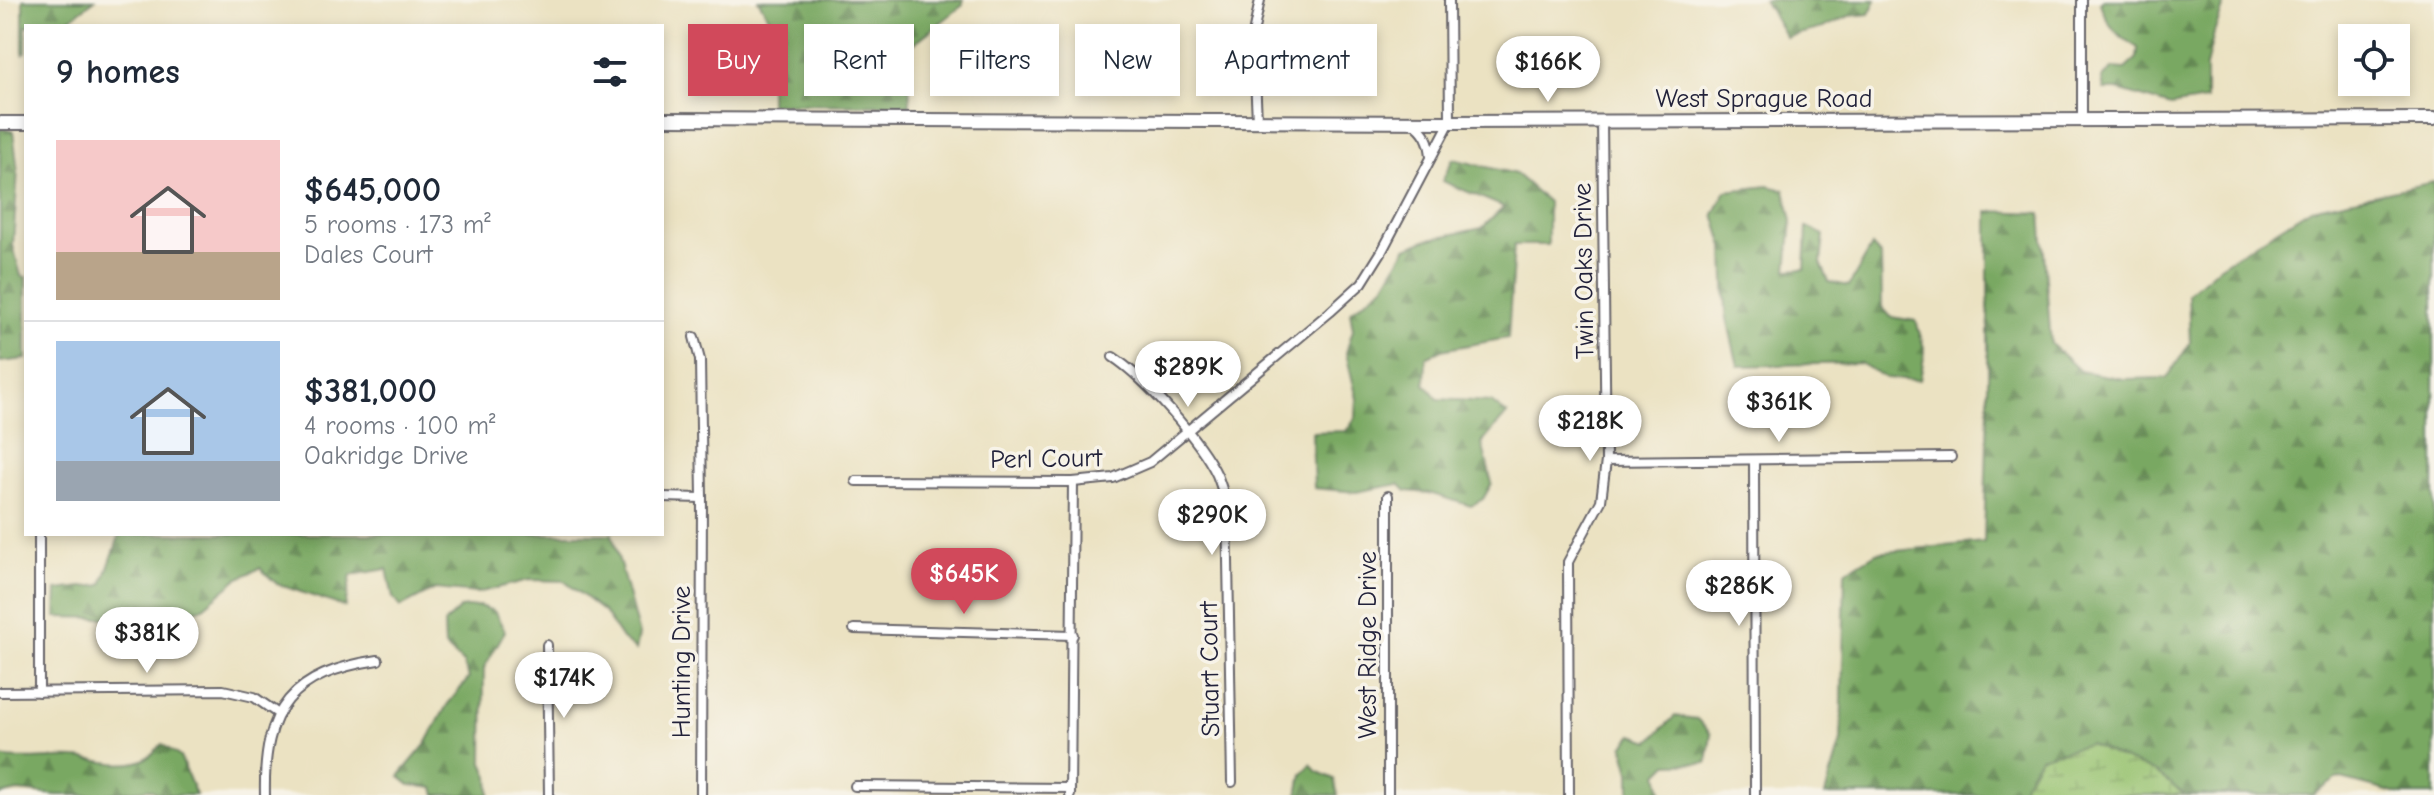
<!DOCTYPE html>
<meta charset="utf-8">
<style>
:root{--surface:#fff;--page:#f6f6f7;--text:#1f2937;--muted:#747a83;--line:#e0e1e3;--accent:#d1495b}
body{margin:0;font-family:"Comic Neue",sans-serif;background:var(--page);color:var(--text);height:100vh;display:flex;flex-direction:column;font-size:30px;white-space:nowrap}
*{box-sizing:border-box;margin:0}
p{font-size:26px;color:var(--muted)}
.icon{flex:none;width:44px;height:44px;fill:none;stroke:currentColor;stroke-width:2;stroke-linecap:round;stroke-linejoin:round}
.map{position:relative;flex:1;overflow:hidden}
.panel{position:absolute;left:24px;top:24px;width:640px;height:512px;display:flex;flex-direction:column;background:var(--surface);border-radius:0px;box-shadow:0 4px 12px #0003}
.panel>*{flex:none}
.guide{position:absolute;left:688px;top:24px;width:760px;height:72px;display:flex;gap:16px}
.tools{position:absolute;left:2338px;top:24px;display:grid;gap:16px}
.tools a{display:grid;place-items:center;width:72px;height:72px;border-radius:0px;background:var(--surface);box-shadow:0 4px 12px #0003;font-size:40px}
.price{position:absolute;translate:-50% -68px;padding:0 18px;border-radius:28px;background:#fff;color:#222;font-size:26px;line-height:52px;filter:drop-shadow(0 2px 4px #0008)}
.price::after{content:'';position:absolute;left:50%;top:48px;width:24px;height:18px;margin-left:-12px;background:inherit;clip-path:polygon(0 0,100% 0,50% 100%)}
.price.active{background:var(--accent);color:#fff}
ul{padding:0;list-style:none}
li{display:flex;align-items:center;gap:24px;height:200px;padding:0 32px}
li+li{border-top:2px solid var(--line)}
li span{display:grid;place-items:center;flex:none;width:224px;height:160px;border-radius:0px;color:#555}
li>.icon{margin-inline-start:auto}
span .icon{width:96px;height:96px;fill:#fffc;stroke-width:1}
li b{font-size:34px}
h2{display:flex;justify-content:space-between;align-items:center;height:96px;padding:0 32px;font-size:34px}
.pill{padding:0 28px;border-radius:0px;background:var(--surface);box-shadow:0 4px 12px #0003;font-size:28px;line-height:72px}
.pill.active{background:var(--accent);color:#fff}
.map>svg:first-child{display:block}
.forest{fill:url(#forest-firs);stroke:#4e654e;stroke-width:2}
.wetland{fill:url(#wetland-marsh);stroke:#5c7256;stroke-width:2}
.lines{fill:none;stroke-linecap:round;stroke-linejoin:round}
.street-casing{stroke:#68656a;stroke-width:12}
.secondary-casing{stroke:#68656a;stroke-width:16}
.street{stroke:#fff;stroke-width:8}
.secondary{stroke:#fff;stroke-width:12}
.labels{text-anchor:middle;dominant-baseline:central;stroke-width:7;stroke-linejoin:round;paint-order:stroke}
.street-label{font-size:26px;fill:#22223b;stroke:#f7f3e8}
</style>
<div class="map">
<svg width="2434" height="795" viewBox="0 0 2434 795">
<defs>
<pattern id="forest-firs" width="22" height="20" patternUnits="userSpaceOnUse" patternTransform="scale(2)"><rect width="22" height="20" fill="#79a862"/><path d="M5 1l3.5 6h-7zM16 11l3.5 6h-7z" fill="#638852"/></pattern>
<pattern id="wetland-marsh" width="20" height="14" patternUnits="userSpaceOnUse" patternTransform="scale(2)"><rect width="20" height="14" fill="#97c270"/><path d="M1 5h8M5 5V1M11 12h8M15 12V8" fill="none" stroke="#82a662"/></pattern>
</defs>
<rect width="100%" height="100%" fill="#f7f3e8"/>
<filter id="ink" filterUnits="userSpaceOnUse"><feTurbulence type="fractalNoise" baseFrequency=".0125" numOctaves="2"/><feDisplacementMap in="SourceGraphic" scale="16" xChannelSelector="R" yChannelSelector="G"/><feConvolveMatrix kernelMatrix="1 2 1 2 8 2 1 2 1" color-interpolation-filters="sRGB"/></filter>
<filter id="wash" filterUnits="userSpaceOnUse"><feTurbulence type="fractalNoise" baseFrequency=".006" numOctaves="4" result="noise"/><feDisplacementMap in="SourceGraphic" scale="32" xChannelSelector="R" yChannelSelector="G"/><feGaussianBlur stdDeviation="1.8" result="paint"/><feColorMatrix in="noise" values="0 0 0 0 0 0 0 0 0 0 0 0 0 0 0 0 0 1.4 0 .05"/><feComposite in="paint" operator="in"/></filter>
<g filter="url(#wash)">
<rect width="100%" height="100%" fill="#ebe2c2"/>
<!-- forest -->
<g class="forest">
<path d="M23,0h72l-35,26h-34v26l-3,2z"/>
<path d="M758,0h205v5l-55,43 2,57 -140,-1v-85z"/>
<path d="M1764,0h112l-7,14 -20,2 -26,12 -37,9z"/>
<path d="M2104,0h122l-12,33 -8,33v34l-35,6 -53,-16h-14l-2,-11 11,-11 12,1 12,-11 1,-10c-20,-12 -31,-22 -38,-45z"/>
<path d="M0,129l13,1 5,42 -5,73 8,31 5,1v82l-26,3z"/>
<path d="M1453,159l63,15 32,28v43h-34l-6,93 -67,12 -15,7 -1,27 13,15 53,3 16,12 -25,29 10,40 -9,16 -12,7 -42,-13 -23,-2 -7,-7 -43,8 -42,-4 -2,-56 34,-1 10,-14 1,-18 -11,-46 7,-24 -3,-17 34,-26 22,-38 19,-8 57,-12 22,-21 -62,-26z"/>
<path d="M2434,182v613h-32l-64,-17 -25,17h-128l-29,-22 -133,13 4,9h-202l16,-54 4,-169 31,-19 108,-11 4,-135v-196l53,2 10,131 29,27 44,8 43,-1 23,-35 -2,-50 33,-28 90,-57z"/>
<path d="M1768,186l17,4 7,31 -5,49 18,-1 2,-42 17,8 -3,28 8,19 20,4 23,-40 9,10 1,51 9,10 25,4 9,30 -5,29 -34,-2 -26,-15 -122,3 -12,-52 -2,-67 -10,-33 12,-23z"/>
<path d="M120,534h492l27,101 -3,15 -14,-11 -18,-27 -40,-31 -35,-1 -52,13 -42,-4 -34,18 -8,-9 -6,-29 -36,6 -6,32 -68,-23 -17,-16 -23,11 -35,29 -46,11 -100,-2 1,-27 45,-5z"/>
<path d="M479,606l15,5 11,20 -21,37 -1,95 6,13 1,19h-54l-2,-7 -24,-3 -11,-9 27,-32 21,-39 22,-27 -6,-15 -18,-17 -1,-23 16,-15z"/>
<path d="M1675,716l22,3 14,15 -4,29 -39,1 -10,10 5,21h-33v-23l-7,-26 10,-11 17,6z"/>
<path d="M162,744l18,13 16,38h-34l-13,-6 -52,6h-40l-39,-4 -18,4v-38c25,5 49,-1 75,1 21,1 42,9 62,4 10,-2 19,-11 25,-18z"/>
<path d="M1311,764l5,7 18,8 4,16h-40l4,-21z"/>
</g>
<!-- wetland -->
<path class="wetland" d="M2089,744l67,29 29,22h-158l-4,-9 17,-29z"/>
</g>
<g filter="url(#ink)">
<g class="lines">
<defs>
<g id="street">
<path d="M2082,0v119"/>
<path d="M1257,120l-4,-86 7,-34"/>
<path d="M1412,122c13,9 18,19 19,35"/>
<path d="M694,337l6,23 2,138 -1,297"/>
<path d="M1113,357c32,21 88,84 104,118 4,10 7,20 10,30l5,277"/>
<path d="M1754,460l1,335"/>
<path d="M1606,461l345,-4"/>
<path d="M856,481l217,1 40,-4 37,-16 180,-150 32,-29 20,-32 68,-129 -1,-122"/>
<path d="M662,497l40,1"/>
<path d="M39,534v158"/>
<path d="M854,629l219,6"/>
<path d="M547,645l2,150"/>
<path d="M0,692l223,-2 31,7 23,16"/>
<path d="M855,786l215,2"/>
<path d="M265,795c-2,-87 27,-122 113,-135"/>
<path d="M1070,795l3,-313"/>
<path d="M1388,795v-299"/>
<path d="M1569,795l-1,-233 33,-61 5,-40 -4,-340"/>
</g>
<g id="secondary">
<path d="M662,119l788,3 984,-3"/>
<path d="M0,123h26"/>
</g>
</defs>
<!-- street casing -->
<use href="#street" class="street-casing"/>
<!-- secondary casing -->
<use href="#secondary" class="secondary-casing"/>
<!-- street -->
<use href="#street" class="street"/>
<!-- secondary -->
<use href="#secondary" class="secondary"/>
</g>
</g>
<g class="labels">
<!-- street labels -->
<g class="street-label">
<text x="1764" y="99">West Sprague Road</text>
<text transform="translate(1584 271) rotate(-91)">Twin Oaks Drive</text>
<text transform="translate(1046 459) rotate(-1)">Perl Court</text>
<text transform="translate(1368 645) rotate(-90)">West Ridge Drive</text>
<text transform="translate(682 662) rotate(-90)">Hunting Drive</text>
<text transform="translate(1210 669) rotate(-91)">Stuart Court</text>
</g>
</g>
</svg>
<div class="tools">
<a><svg class="icon" aria-label="locate" viewBox="0 0 24 24"><circle cx="12" cy="12" r="6"/><path d="M12 2v4M12 18v4M2 12h4M18 12h4"/></svg></a>
</div>
<b class="price" style="left:1548px;top:104px">$166K</b>
<b class="price" style="left:1188px;top:409px">$289K</b>
<b class="price" style="left:1779px;top:444px">$361K</b>
<b class="price" style="left:1590px;top:463px">$218K</b>
<b class="price" style="left:1212px;top:557px">$290K</b>
<b class="price active" style="left:964px;top:616px">$645K</b>
<b class="price" style="left:1739px;top:628px">$286K</b>
<b class="price" style="left:147px;top:675px">$381K</b>
<b class="price" style="left:564px;top:720px">$174K</b>
<div class="guide">
<a class="pill active">Buy</a>
<a class="pill">Rent</a>
<a class="pill">Filters</a>
<a class="pill">New</a>
<a class="pill">Apartment</a>
</div>
<section class="panel">
<h2>9 homes<svg class="icon" aria-label="filters" viewBox="0 0 24 24"><path d="M4 7h16M4 17h16"/><circle cx="9" cy="7" r="2"/><circle cx="15" cy="17" r="2"/></svg></h2>
<ul>
<li><span style="background:linear-gradient(#f6c9c9 70%,#b9a48a 0)"><svg class="icon" aria-label="home" viewBox="0 0 24 24"><path d="M3 11l9-7 9 7M6 9v11h12V9"/></svg></span><div><b>$645,000</b><p>5 rooms · 173 m²</p><p>Dales Court</p></div></li>
<li><span style="background:linear-gradient(#a9c7e8 75%,#9aa5b1 0)"><svg class="icon" aria-label="home" viewBox="0 0 24 24"><path d="M3 11l9-7 9 7M6 9v11h12V9"/></svg></span><div><b>$381,000</b><p>4 rooms · 100 m²</p><p>Oakridge Drive</p></div></li>
</ul>
</section>
</div>
